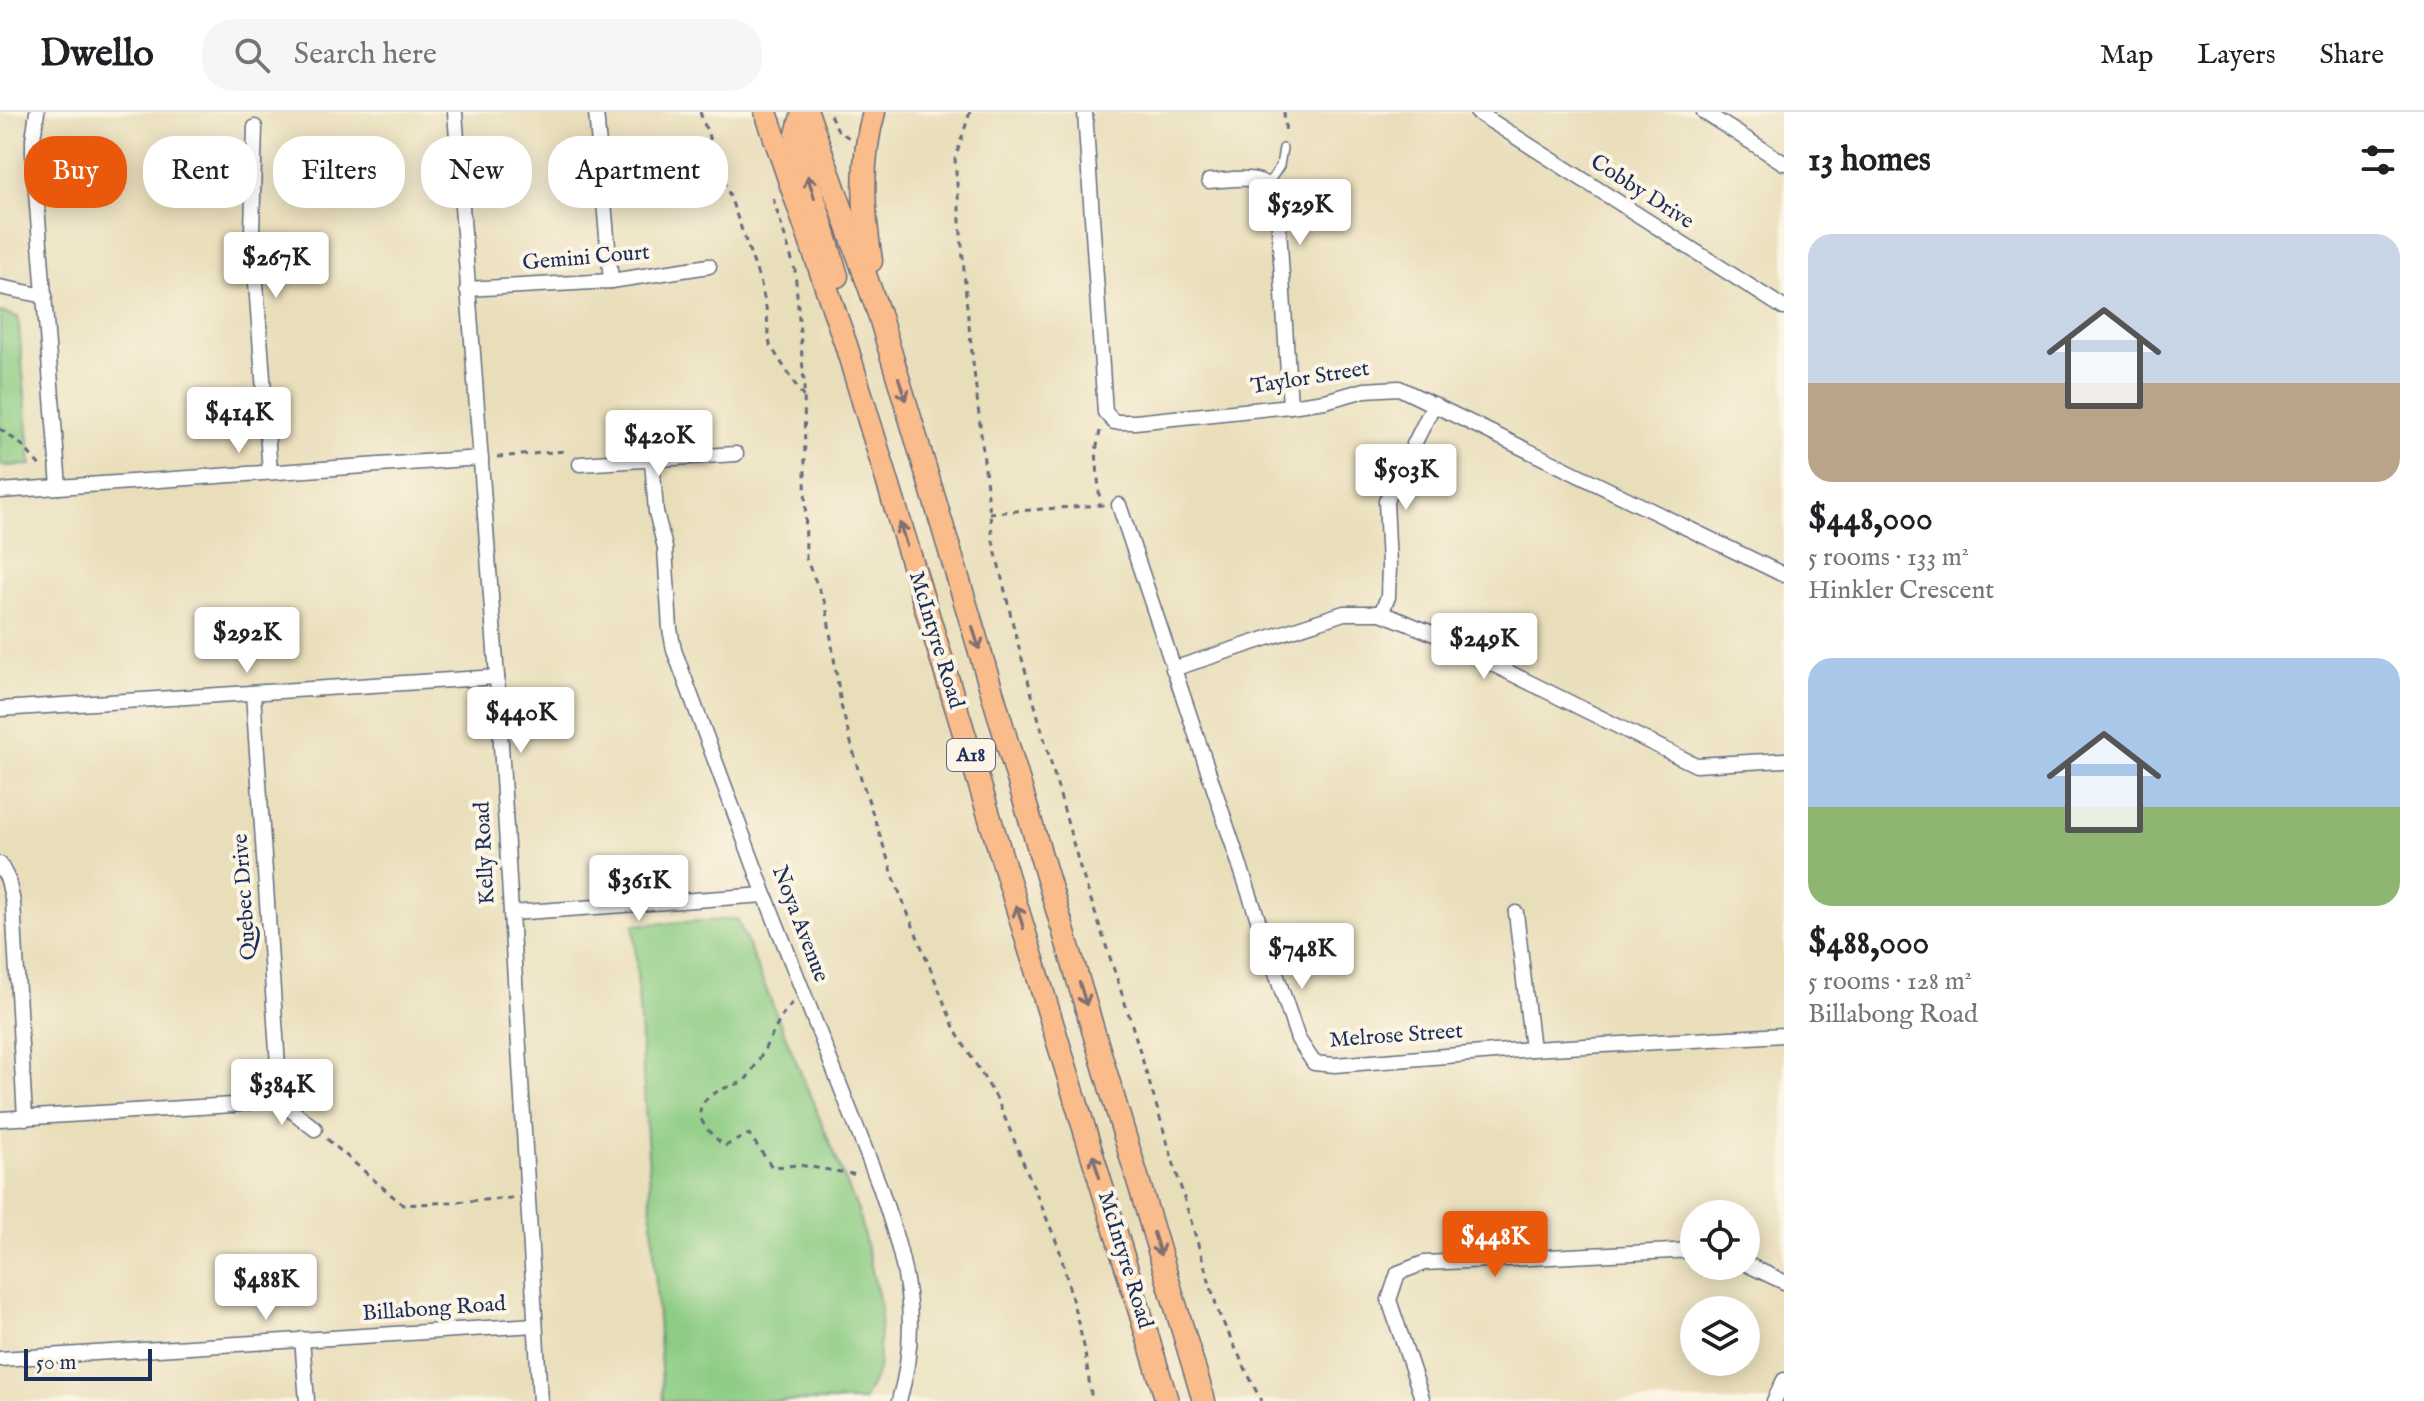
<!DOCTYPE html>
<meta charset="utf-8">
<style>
:root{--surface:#fff;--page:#f6f6f6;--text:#202124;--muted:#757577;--line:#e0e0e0;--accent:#ea580c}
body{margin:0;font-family:"IM FELL English",serif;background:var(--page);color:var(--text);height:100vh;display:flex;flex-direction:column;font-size:30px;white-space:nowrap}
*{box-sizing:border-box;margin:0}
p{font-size:26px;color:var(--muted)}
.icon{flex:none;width:44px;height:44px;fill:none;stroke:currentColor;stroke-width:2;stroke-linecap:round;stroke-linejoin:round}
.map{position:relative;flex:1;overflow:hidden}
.panel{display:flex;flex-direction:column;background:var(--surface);width:640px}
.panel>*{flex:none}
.banner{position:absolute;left:24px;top:24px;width:760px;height:72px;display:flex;gap:16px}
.tools{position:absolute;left:1680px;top:1088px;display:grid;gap:16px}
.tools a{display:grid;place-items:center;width:80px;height:80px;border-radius:50%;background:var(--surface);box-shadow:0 4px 20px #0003;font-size:40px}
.scale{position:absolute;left:24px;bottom:20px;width:128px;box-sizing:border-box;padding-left:8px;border:4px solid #1b2f5e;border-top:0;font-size:22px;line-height:28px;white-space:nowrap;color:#1b2f5e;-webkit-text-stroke:6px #fcf5e5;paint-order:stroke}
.price{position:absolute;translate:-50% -68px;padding:0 18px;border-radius:8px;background:#fff;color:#222;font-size:26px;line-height:52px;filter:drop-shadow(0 2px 4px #0008)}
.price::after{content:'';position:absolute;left:50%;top:48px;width:24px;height:18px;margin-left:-12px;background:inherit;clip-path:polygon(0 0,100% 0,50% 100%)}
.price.selected{background:var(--accent);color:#fff}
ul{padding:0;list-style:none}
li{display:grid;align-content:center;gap:16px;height:424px;padding:0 24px}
li span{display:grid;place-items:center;height:248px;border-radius:24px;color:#555}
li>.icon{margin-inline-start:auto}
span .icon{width:144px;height:144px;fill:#fffc;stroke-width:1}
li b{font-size:34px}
h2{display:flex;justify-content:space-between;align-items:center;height:96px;padding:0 24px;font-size:34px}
.pill{padding:0 28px;border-radius:32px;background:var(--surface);box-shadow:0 4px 20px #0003;font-size:28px;line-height:72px}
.pill.selected{background:var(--accent);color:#fff}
header{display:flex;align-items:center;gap:48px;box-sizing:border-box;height:112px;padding:0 40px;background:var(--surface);border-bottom:2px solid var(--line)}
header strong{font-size:38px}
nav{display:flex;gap:44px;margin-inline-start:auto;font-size:28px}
.search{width:560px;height:72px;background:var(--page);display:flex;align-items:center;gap:20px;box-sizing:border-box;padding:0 28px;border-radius:32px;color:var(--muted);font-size:30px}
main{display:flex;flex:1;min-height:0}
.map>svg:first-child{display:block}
.green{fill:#8ccc83;stroke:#547e70;stroke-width:2}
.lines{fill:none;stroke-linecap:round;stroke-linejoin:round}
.lane-casing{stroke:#636c7e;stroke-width:10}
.street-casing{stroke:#636c7e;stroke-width:17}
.primary-casing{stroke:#636c7e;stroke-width:25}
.path{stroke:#636c7e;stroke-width:3;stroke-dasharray:6 6;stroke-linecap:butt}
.lane{stroke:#fff;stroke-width:7}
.street{stroke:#fff;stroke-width:14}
.primary{stroke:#f9bc8a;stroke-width:22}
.oneway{stroke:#7f6e72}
.labels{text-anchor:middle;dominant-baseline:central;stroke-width:8;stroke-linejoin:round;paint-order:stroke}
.shield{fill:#fcf5e5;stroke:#5e6a86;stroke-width:2}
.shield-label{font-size:20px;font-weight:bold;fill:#1b2f5e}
.street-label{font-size:22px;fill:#1b2f5e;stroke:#fcf5e5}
</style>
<header>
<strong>Dwello</strong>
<div class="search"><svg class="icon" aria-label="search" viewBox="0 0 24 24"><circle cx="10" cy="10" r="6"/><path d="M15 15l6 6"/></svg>Search here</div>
<nav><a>Map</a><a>Layers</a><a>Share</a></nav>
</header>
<main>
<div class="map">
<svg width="1784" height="1289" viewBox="0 0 1784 1289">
<rect width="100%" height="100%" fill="#fcf5e5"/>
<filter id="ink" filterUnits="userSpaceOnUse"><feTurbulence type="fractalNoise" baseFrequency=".0125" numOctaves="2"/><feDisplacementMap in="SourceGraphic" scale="16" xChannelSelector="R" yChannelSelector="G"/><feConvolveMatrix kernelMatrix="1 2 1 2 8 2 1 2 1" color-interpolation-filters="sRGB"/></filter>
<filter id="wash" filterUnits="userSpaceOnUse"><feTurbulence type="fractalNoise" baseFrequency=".006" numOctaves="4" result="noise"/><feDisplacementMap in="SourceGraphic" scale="32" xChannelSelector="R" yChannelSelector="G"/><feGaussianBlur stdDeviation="1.8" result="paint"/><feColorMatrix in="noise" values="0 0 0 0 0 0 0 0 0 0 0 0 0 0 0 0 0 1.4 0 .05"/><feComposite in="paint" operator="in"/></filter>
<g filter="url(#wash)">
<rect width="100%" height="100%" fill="#e9deba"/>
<!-- green -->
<g class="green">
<path d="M0,200l18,5 13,148 -31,1z"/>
<path d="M737,807l121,292 23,97 -3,63 -15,30h-200l-29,-476z"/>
</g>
</g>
<g filter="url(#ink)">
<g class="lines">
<defs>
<path id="lane" d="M1268,72l12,-18 3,-18"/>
<g id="street">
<path d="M37,0l-4,27v15l26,333"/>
<path d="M455,0l42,565 43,724"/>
<path d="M596,0l15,169"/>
<path d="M1085,0l20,300 9,10h21l155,-16 35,-5 40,-11 34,-2 385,187"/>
<path d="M1477,0l307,196"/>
<path d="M1704,0l80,51"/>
<path d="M255,15l-3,103 18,242"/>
<path d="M1209,69c24,-1 55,-10 68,15l13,210"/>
<path d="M0,175l45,9"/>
<path d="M467,177l144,-8 98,-15"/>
<path d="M652,348l4,52 9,36 5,81 4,21 91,245 115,292c26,78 42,133 19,214"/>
<path d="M580,352l156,-10"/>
<path d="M0,379l481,-33"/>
<path d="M1119,393l179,534 16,24 21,2 197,-16 252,-14"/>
<path d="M1381,501l7,-16 1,-32 -3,-64 48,-97"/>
<path d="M1173,557l171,-56h37l66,26 43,24 206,102 88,-5"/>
<path d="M0,597l497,-32"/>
<path d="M0,752l8,16 5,22 12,216"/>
<path d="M511,801l254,-18"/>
<path d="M1516,801l16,136"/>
<path d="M272,983l43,34"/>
<path d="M0,1007l233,-14c20,-3 39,-3 46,-24l-26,-388"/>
<path d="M1746,1152l38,18"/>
<path d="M302,1227l5,62"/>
<path d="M0,1247l535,-34"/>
<path d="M1423,1289l-34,-101 9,-27 26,-10 270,-13"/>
<path d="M1774,1289l10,-21"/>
</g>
<g id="primary">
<path d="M766,0l80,233 321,1056"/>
<path d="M803,0l-6,22 1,11 39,131"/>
<path d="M807,0l72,202 325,1087"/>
<path d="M871,149c-8,-50 -11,-100 3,-149"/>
</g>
</defs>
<!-- lane casing -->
<use href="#lane" class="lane-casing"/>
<!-- street casing -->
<use href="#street" class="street-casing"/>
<!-- primary casing -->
<use href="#primary" class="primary-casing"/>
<!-- path -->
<g class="path">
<path d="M700,0l61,172 5,23 4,38 34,53"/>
<path d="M970,0l-15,47 12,149 26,233 23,96 63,227 50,151 90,299 42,87"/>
<path d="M1284,0l2,24"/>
<path d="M830,3l8,15 11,8"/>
<path d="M773,86l22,72 9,112 2,177 20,46 15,100 17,64 38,115 60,148 41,67 62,149 25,98 8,55"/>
<path d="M0,317l22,16 19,22"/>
<path d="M1100,319l-4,20 4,54h6"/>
<path d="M497,345l69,-6 2,2"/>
<path d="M989,401l111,-8"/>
<path d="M792,891l-8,10c-12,20 -23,46 -37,65 -5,6 -15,7 -22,10 -40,17 -26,37 0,58l24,-12 23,33 27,-2 59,10"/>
<path d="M327,1027l76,66 111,-7"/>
</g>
<!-- lane -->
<use href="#lane" class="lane"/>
<!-- street -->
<use href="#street" class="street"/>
<!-- primary -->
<use href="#primary" class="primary"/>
</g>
<!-- one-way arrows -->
<defs><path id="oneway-shaft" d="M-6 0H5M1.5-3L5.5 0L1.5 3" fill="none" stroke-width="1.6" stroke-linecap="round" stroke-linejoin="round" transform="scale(2)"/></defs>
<g class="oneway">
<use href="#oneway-shaft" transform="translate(811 75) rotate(-107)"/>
<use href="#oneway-shaft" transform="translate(902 277) rotate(73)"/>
<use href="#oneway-shaft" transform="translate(903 422) rotate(-107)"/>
<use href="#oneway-shaft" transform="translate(976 526) rotate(73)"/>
<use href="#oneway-shaft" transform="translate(1020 805) rotate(-107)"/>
<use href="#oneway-shaft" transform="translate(1083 882) rotate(73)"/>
<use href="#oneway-shaft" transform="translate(1096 1054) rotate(-107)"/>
<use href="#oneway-shaft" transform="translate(1157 1132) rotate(73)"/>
</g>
</g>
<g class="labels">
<!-- shield labels -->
<rect class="shield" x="947" y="627" width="48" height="32" rx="6"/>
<g class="shield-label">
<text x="971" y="643">A18</text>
</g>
<!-- street labels -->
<g class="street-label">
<text transform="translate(1642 80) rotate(33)">Cobby Drive</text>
<text transform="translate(586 146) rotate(-5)">Gemini Court</text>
<text transform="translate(1310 266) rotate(-9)">Taylor Street</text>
<text transform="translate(936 528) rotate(73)">McIntyre Road</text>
<text transform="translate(485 741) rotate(-93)">Kelly Road</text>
<text transform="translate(245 785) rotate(-94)">Quebec Drive</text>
<text transform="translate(800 812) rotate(69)">Noya Avenue</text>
<text transform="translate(1396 924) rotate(-4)">Melrose Street</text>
<text transform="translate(1125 1148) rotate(73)">McIntyre Road</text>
<text transform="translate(434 1197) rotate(-4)">Billabong Road</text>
</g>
</g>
</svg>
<div class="tools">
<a><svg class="icon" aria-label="locate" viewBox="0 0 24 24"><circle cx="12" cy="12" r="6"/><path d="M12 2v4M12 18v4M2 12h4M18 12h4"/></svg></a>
<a><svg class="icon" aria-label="layers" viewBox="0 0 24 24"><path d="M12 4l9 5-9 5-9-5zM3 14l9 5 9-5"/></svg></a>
</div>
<div class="scale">50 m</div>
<b class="price" style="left:1300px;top:135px">$529K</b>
<b class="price" style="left:276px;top:188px">$267K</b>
<b class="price" style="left:239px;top:343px">$414K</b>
<b class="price" style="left:659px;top:366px">$420K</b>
<b class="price" style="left:1406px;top:400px">$503K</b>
<b class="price" style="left:247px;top:563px">$292K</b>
<b class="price" style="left:1484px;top:569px">$249K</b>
<b class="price" style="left:521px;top:643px">$440K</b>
<b class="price" style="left:639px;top:811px">$361K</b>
<b class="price" style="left:1302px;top:879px">$748K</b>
<b class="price" style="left:282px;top:1015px">$384K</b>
<b class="price selected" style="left:1495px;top:1167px">$448K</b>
<b class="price" style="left:266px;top:1210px">$488K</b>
<div class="banner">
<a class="pill selected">Buy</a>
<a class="pill">Rent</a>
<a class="pill">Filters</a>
<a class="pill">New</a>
<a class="pill">Apartment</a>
</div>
</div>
<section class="panel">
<h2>13 homes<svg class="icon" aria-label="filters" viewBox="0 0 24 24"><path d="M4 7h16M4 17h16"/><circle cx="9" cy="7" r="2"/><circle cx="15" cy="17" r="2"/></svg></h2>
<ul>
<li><span style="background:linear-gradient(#c9d6e8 60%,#b9a48a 0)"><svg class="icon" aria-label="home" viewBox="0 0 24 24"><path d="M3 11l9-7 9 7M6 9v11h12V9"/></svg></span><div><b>$448,000</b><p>5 rooms · 133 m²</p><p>Hinkler Crescent</p></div></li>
<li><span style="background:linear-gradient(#a9c7e8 60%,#8fb573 0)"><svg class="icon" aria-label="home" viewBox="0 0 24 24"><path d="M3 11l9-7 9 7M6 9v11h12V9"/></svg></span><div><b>$488,000</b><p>5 rooms · 128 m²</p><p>Billabong Road</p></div></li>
</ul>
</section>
</main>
